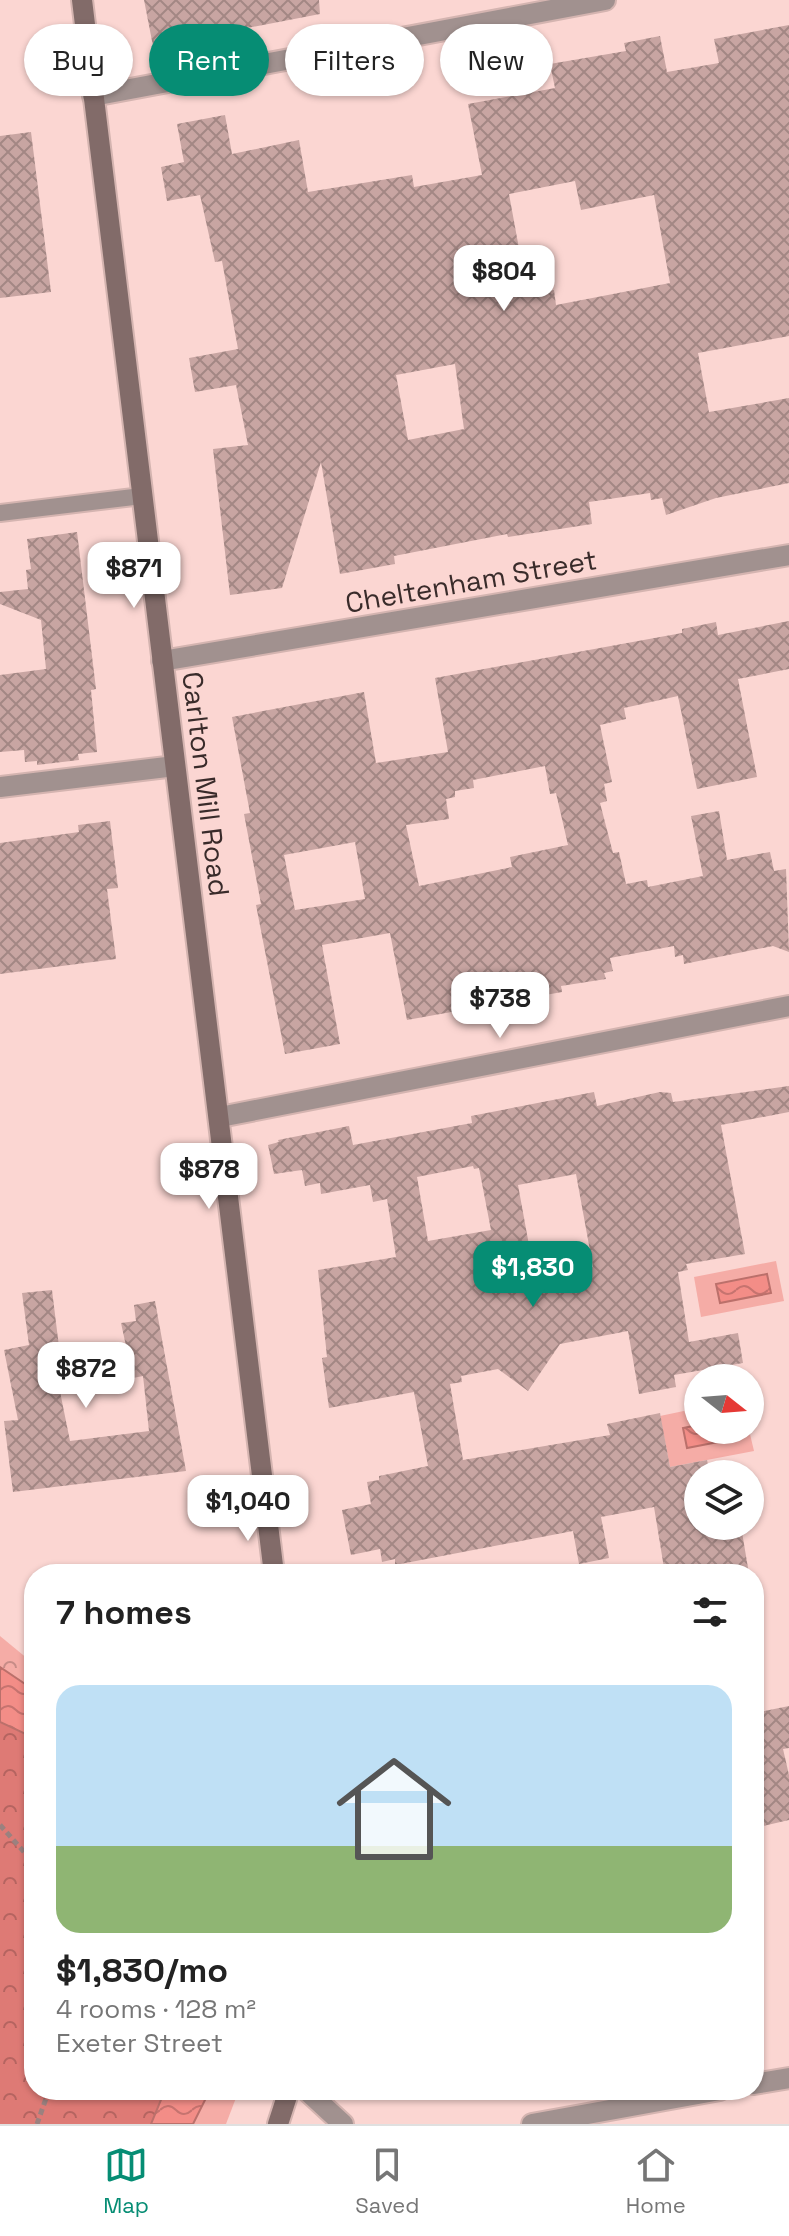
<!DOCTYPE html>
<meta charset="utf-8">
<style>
:root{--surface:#fff;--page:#f2f2f2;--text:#222;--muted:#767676;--line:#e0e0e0;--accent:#068d74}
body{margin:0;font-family:"Space Grotesk",sans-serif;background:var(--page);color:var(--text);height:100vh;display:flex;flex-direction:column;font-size:30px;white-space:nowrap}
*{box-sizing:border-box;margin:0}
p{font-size:26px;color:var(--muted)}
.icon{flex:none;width:44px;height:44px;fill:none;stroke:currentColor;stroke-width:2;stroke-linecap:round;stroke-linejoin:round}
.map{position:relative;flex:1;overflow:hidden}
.drawer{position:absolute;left:24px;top:1564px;width:740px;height:536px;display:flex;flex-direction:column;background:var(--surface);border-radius:32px;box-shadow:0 2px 6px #0004}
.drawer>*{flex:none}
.banner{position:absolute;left:24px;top:24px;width:742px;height:72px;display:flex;gap:16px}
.needle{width:52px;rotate:107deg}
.tools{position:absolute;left:684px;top:1364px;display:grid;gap:16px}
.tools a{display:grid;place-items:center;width:80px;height:80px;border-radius:50%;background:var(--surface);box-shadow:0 2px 6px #0004;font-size:40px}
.price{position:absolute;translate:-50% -68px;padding:0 18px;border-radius:16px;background:#fff;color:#222;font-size:26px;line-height:52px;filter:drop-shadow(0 2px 4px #0008)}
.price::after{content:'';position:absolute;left:50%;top:48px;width:24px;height:18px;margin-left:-12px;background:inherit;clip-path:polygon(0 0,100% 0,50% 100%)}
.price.current{background:var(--accent);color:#fff}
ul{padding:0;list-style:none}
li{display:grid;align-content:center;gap:16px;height:424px;padding:0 32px}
li span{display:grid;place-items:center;height:248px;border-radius:24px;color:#555}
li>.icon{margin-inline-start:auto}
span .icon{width:144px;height:144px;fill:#fffc;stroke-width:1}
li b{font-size:34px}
h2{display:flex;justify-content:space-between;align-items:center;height:96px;padding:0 32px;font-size:34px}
.chip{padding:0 28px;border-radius:36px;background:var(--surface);box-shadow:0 2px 6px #0004;font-size:28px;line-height:72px}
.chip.current{background:var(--accent);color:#fff}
.tabs{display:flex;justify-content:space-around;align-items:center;height:112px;border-top:2px solid var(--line);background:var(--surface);font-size:22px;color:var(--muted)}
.tabs a{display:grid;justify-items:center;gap:4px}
.tabs .current{color:var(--accent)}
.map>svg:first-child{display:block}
.grass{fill:#f5aca6}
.forest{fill:url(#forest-crowns)}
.park{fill:url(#park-crowns)}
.water{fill:url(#water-waves);stroke:#bb706b;stroke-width:2}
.building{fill:url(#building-cross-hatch);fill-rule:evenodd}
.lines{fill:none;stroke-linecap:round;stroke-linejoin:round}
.service-casing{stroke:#d4b4b0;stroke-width:20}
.minor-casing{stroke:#d4b4b0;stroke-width:24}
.secondary-casing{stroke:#d4b4b0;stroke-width:24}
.path{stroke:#9b817f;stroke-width:5;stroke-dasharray:6 4;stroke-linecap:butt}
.service{stroke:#a1918f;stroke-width:16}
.minor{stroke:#a1918f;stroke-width:20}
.secondary{stroke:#826b69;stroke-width:20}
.labels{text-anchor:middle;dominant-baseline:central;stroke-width:6;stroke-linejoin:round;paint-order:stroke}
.street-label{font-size:28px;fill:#392b2a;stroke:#fbd6d2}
</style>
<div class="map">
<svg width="789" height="2124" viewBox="0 0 789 2124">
<defs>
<pattern id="forest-crowns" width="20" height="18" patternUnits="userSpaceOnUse" patternTransform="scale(2)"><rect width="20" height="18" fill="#de7a75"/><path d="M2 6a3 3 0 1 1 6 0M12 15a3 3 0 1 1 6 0" fill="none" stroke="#b56460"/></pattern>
<pattern id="park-crowns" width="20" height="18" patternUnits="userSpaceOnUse" patternTransform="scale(2)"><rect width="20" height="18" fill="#f5aca6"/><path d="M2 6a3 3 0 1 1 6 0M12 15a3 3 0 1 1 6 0" fill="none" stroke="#c78c87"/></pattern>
<pattern id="water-waves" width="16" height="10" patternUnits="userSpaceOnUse" patternTransform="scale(2)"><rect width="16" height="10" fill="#f38d87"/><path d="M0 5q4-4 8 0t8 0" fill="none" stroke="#c6736f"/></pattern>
<pattern id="building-cross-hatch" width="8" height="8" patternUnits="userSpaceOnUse" patternTransform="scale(2)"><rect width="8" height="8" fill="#c8a5a2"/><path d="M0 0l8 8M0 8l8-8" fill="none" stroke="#a38784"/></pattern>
</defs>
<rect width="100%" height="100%" fill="#fbd6d2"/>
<!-- grass -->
<g class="grass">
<path d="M776,1261l8,40 -83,16 -7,-40z"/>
<path d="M698,1408v22h51l5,21 -84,16 -10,-51z"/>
<path d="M210,2090h29l-13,34h-33z"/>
</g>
<!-- forest -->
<path class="forest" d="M0,1722l34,16v352h131l-14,34h-151z"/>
<!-- park -->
<path class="park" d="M0,1636l34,28v26l-34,-23z"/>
<!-- water -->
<g class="water">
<path d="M767,1274l4,19 -51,10 -4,-19z"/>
<path d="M698,1425v5h40l1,8 -52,10 -4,-20z"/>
<path d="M0,1667l34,23v48l-34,-16z"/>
<path d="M165,2090h45l-17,34h-42z"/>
</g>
<!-- building -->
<g class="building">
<path d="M144,0h175l1,14 -167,32z"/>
<path d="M789,25v311l-91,17 11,59 80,-14v85l-73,15 -50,17 -4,-17 -11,2 -1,-7 -61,9 3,22 -84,13 -1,-3 -113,22 1,8 -55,10 -19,-112 -39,126 -52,7 -17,-146 35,-4 -12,-60 -41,7 -6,-34 49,-9 -16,-88 -7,1 -15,-67 -33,6 -6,-34 23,-5 -7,-38 48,-9 7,39 67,-14 9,52 104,-17 2,12 68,-12 -14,-71 87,-16 -5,-24 76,-13 -2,-8 36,-7 7,36 52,-9 -5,-24zM575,181l6,29 73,-15 16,88 -114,22 -2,-15 -19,3 -7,-41 -8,2 -11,-60zM455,364l9,65 -56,11 -12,-65z"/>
<path d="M31,132l20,160 -51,6v-162z"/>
<path d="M77,532l19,157 -5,1 6,62 -19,2 1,6 -42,5v-4l-12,1 -1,-12 -24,2v-77l46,-6 -5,-49 -41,-16v-12l28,-3 -2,-19 5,-1 -4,-30z"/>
<path d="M789,621v48l-51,10 19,98 -60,12 -19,-93 -54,12 2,11 -26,6 12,57 -8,2 3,17 -7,2 13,50 6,-1 7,32 21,-4 1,7 55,-11 -12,-60 28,-5 8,49 43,-8 4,19 12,-2 3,83 -16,-6 -89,18 -1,-9 -8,2 -1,-11 -64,12 3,13 -9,2 2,6 -45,7 1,6 -155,28 -17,-87 -68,12 18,99 -55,10 -29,-149 5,-1 -17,-90 6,-1 -18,-96 132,-25 12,71 72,-11 -13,-74 247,-45v-4l34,-7 2,13zM545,766l5,28 6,-1 12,52 -58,12 2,10 -93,19 -13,-61 43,-6 -3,-20 9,-2v-6l19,-3 -1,-8zM355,842l10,57 -70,11 -11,-55z"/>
<path d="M110,821l8,67 -11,1 9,70 -116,15v-131l79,-11 -1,-7z"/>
<path d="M789,1086v26l-68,13 24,129 -59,10 2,6 -10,2 11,70 49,-9 5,30 -69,12 2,12 -37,7 -11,-63 -68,13 -32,47 -30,-22 -37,7 1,6 -12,2 13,76 147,-25 -3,-11 53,-11 10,54 37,-7 3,14h-12v52h43l8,48h-84l-11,-67 -53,10 8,41 -30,6 -6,-33 -178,34v-6l-13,3 -2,-13 -29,6 -9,-45 29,-6 -4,-22 12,-2v-4l49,-10 -14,-74 -85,16 -7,-50 5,-1 -9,-87 78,-13 -9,-58 -14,3 -3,-17 -49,9 -1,-11 -15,3 -3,-16 -28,4 -6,-29 11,-3 -1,-2 71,-14 4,19 119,-22 -1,-7 123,-24 3,14 63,-14 11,1 2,9zM473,1166l1,3 5,-1 12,62 -63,11 -11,-64zM576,1174l17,93 -58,11 -17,-93z"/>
<path d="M52,1290l8,65 -7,2 17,84 79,-10 -6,-55 -10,2 -12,-55 15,-2 -2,-16 21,-4 31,170 -173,21 -9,-71 14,-1 -14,-70 25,-5 -7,-52z"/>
<path d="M750,1476l10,42 -10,3z"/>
<path d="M789,1706v42l-6,1 6,26v45l-35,8v-115z"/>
</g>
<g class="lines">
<defs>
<path id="service" d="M0,513l142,-17"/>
<g id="minor">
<path d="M93,96l512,-96"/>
<path d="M162,661l627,-106"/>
<path d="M0,787l175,-21"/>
<path d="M220,1117l569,-111"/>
<path d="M754,2084l35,-6"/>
<path d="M306,2090l37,34"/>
<path d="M532,2124l188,-34"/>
</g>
<g id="secondary">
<path d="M82,0l192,1574"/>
<path d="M278,2124l11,-34"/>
</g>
</defs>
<!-- service casing -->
<use href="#service" class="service-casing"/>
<!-- minor casing -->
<use href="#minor" class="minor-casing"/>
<!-- secondary casing -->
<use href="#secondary" class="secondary-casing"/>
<!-- path -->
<g class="path">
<path d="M0,1825l34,38"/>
<path d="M37,2124l12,-34"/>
</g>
<!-- service -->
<use href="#service" class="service"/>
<!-- minor -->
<use href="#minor" class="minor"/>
<!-- secondary -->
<use href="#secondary" class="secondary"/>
</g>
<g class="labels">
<!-- street labels -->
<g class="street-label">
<text transform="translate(471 581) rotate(-10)">Cheltenham Street</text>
<text transform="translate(206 784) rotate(83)">Carlton Mill Road</text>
</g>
</g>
</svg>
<div class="tools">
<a><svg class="needle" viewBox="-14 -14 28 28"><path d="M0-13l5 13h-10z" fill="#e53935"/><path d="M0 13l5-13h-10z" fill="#767676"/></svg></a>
<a><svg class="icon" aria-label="layers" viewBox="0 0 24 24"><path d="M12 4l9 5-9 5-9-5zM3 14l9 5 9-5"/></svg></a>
</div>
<b class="price" style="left:504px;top:313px">$804</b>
<b class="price" style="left:134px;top:610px">$871</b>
<b class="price" style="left:500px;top:1040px">$738</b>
<b class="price" style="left:209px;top:1211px">$878</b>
<b class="price current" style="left:533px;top:1309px">$1,830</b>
<b class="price" style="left:86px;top:1410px">$872</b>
<b class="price" style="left:248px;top:1543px">$1,040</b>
<div class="banner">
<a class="chip">Buy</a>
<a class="chip current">Rent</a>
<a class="chip">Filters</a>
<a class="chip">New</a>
</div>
<section class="drawer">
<h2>7 homes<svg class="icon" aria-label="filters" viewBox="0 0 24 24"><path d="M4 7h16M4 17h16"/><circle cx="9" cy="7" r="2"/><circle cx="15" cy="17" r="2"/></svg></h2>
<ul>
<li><span style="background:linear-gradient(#bfe0f5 65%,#8fb573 0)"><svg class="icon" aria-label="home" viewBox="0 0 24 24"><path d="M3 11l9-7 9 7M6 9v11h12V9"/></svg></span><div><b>$1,830/mo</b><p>4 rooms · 128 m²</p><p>Exeter Street</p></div></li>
</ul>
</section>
</div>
<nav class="tabs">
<a class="current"><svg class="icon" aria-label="map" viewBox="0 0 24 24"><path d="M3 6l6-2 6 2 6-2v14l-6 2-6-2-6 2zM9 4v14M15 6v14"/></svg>Map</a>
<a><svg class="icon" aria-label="saved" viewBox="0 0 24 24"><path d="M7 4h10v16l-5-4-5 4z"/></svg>Saved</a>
<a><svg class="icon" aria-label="home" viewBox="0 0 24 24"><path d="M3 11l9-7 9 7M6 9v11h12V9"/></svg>Home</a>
</nav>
